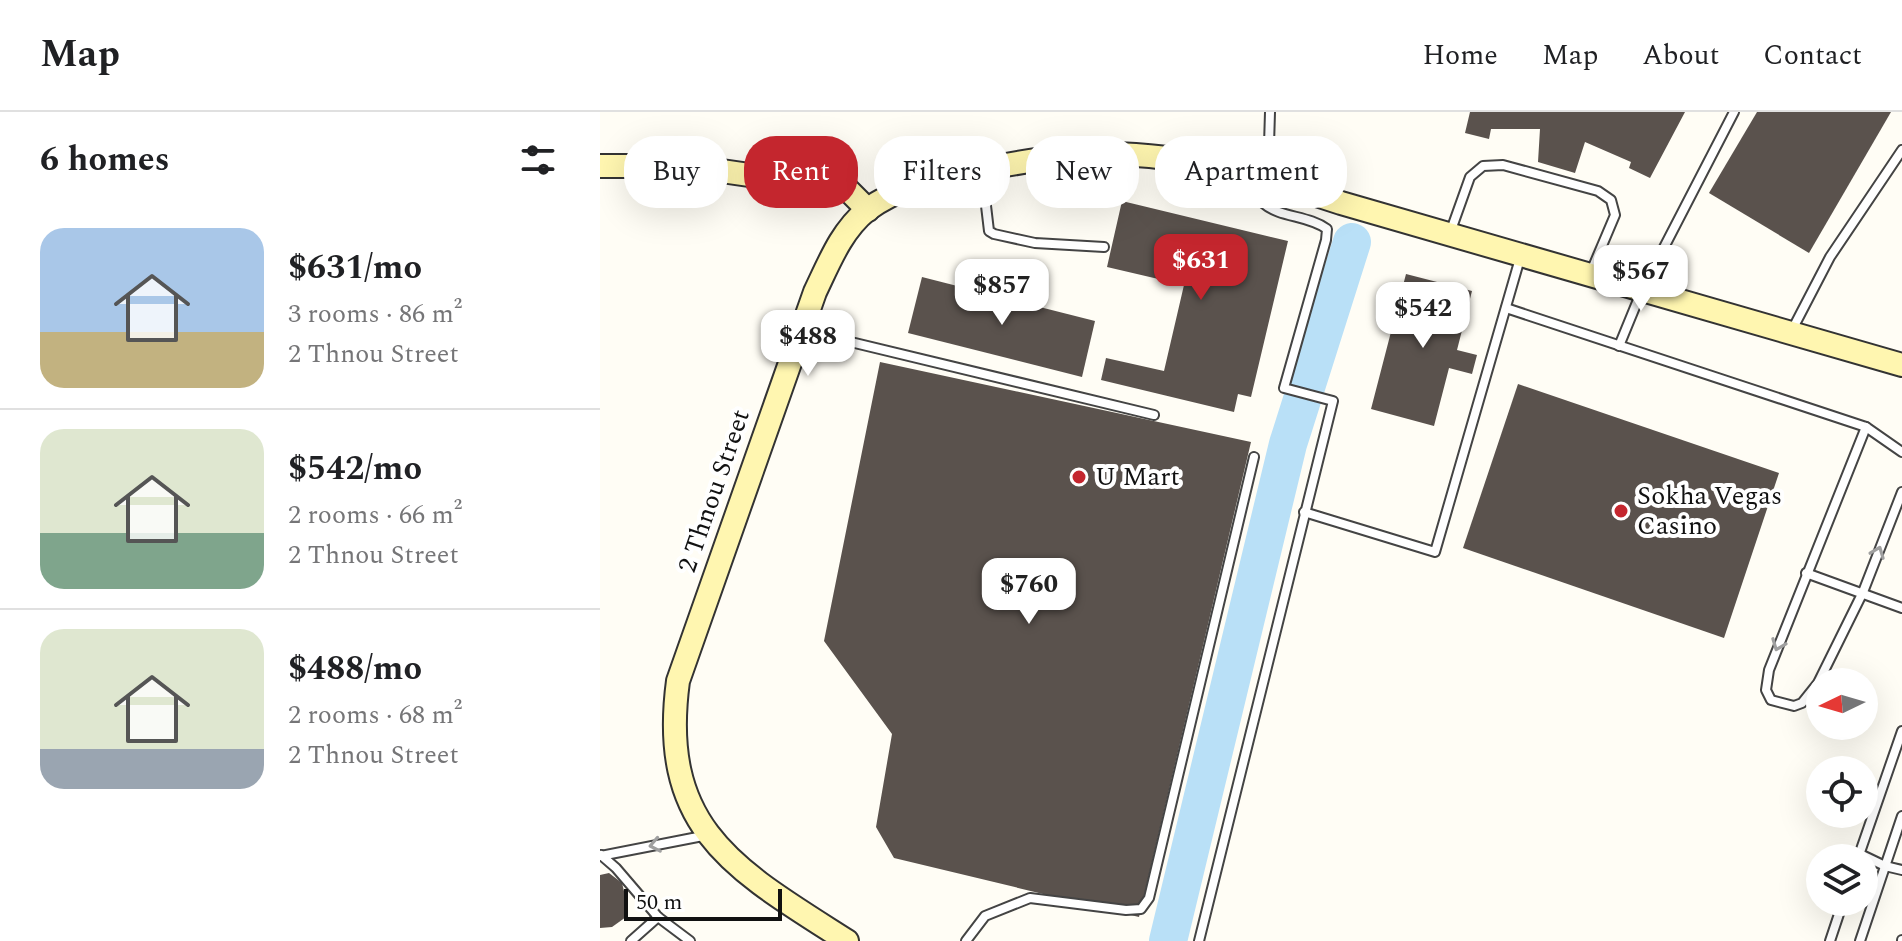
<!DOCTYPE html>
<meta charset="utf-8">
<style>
:root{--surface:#fff;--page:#f2f2f2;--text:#202124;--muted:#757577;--line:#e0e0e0;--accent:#c4262e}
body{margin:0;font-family:Spectral,serif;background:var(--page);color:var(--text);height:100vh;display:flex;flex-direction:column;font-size:30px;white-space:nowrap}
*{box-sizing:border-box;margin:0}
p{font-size:26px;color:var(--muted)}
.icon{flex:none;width:44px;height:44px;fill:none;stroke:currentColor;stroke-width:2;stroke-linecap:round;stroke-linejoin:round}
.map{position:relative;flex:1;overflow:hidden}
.sheet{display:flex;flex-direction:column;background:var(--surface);width:600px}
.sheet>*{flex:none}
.guide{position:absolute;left:24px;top:24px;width:760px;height:72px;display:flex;gap:16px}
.needle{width:52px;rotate:265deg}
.tools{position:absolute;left:1206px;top:556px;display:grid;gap:16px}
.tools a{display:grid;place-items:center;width:72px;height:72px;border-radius:50%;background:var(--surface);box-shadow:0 8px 32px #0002;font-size:40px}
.scale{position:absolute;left:24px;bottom:20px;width:158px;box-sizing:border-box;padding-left:8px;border:4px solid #111;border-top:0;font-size:22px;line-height:28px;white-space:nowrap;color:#111;-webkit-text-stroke:6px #fff;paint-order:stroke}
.price{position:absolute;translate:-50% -68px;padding:0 18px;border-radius:16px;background:#fff;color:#222;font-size:26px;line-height:52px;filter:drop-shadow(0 2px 4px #0008)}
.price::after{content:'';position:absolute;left:50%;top:48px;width:24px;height:18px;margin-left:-12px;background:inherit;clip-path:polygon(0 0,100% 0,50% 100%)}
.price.active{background:var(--accent);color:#fff}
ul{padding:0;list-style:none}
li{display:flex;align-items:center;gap:24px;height:200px;padding:0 40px}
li+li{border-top:2px solid var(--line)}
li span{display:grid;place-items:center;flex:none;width:224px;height:160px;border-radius:24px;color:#555}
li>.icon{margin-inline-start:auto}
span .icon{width:96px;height:96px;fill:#fffc;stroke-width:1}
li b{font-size:34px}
h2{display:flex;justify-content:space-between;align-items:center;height:96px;padding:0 40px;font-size:34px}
.pill{padding:0 28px;border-radius:32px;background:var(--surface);box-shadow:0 8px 32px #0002;font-size:28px;line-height:72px}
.pill.active{background:var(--accent);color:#fff}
header{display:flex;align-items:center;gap:48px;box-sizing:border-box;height:112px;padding:0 40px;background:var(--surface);border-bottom:2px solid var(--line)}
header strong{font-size:38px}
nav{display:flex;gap:44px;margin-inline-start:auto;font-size:28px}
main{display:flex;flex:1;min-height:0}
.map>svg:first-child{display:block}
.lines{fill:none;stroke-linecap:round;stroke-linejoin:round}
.river{stroke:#b9e0f7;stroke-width:38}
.building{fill:#5a524d}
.lane-casing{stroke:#444;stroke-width:12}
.secondary-casing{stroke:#333;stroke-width:26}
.lane{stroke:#fff;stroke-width:8}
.secondary{stroke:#fff6b0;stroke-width:22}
.oneway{stroke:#a0a0a0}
.poi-dot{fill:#c4262e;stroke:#fff;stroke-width:3}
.labels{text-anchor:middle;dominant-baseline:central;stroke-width:8;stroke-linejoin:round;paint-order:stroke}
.poi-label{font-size:26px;fill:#111;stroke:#fff;text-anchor:start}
.street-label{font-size:26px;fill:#111;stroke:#fff}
</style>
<header>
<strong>Map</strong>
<nav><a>Home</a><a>Map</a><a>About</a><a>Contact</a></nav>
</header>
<main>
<section class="sheet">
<h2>6 homes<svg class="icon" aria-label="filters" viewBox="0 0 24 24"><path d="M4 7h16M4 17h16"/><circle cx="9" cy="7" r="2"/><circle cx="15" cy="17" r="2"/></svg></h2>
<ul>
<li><span style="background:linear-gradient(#a9c7e8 65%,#c2b280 0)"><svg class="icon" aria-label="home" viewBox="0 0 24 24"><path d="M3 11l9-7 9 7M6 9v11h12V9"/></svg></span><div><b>$631/mo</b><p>3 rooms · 86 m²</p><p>2 Thnou Street</p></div></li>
<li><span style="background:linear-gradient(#dfe7d0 65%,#7fa58c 0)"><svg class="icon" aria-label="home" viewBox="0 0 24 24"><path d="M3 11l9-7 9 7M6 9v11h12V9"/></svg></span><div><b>$542/mo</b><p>2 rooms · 66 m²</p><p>2 Thnou Street</p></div></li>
<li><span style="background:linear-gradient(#dfe7d0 75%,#9aa5b1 0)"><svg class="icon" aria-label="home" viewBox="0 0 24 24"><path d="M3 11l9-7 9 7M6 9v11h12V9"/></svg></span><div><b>$488/mo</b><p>2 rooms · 68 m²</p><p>2 Thnou Street</p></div></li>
</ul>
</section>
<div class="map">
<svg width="1302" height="829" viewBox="0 0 1302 829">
<rect width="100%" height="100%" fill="#fffdf5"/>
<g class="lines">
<!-- river -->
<path class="river" d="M568,829l120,-497 64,-202"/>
</g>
<!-- building -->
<g class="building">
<path d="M870,0h215l-35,66 -21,-10 2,-6 -46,-20 -10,31 -37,-11 2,-33h-49l-2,10 -24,-6z"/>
<path d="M1157,0h134l-82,141 -100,-60z"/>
<path d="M522,89l166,40 -37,156 -13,-3 -4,18 -133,-32 5,-22 58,13 20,-86 -77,-18z"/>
<path d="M806,162l66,17 -15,59 20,5 -5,19 -23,-6 -15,58 -63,-17z"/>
<path d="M322,165l173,44 -13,56 -174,-44z"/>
<path d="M280,250l371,80 -112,475 -245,-59 -18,-31 16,-93 -68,-93z"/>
<path d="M918,272l261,89 -55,165 -261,-90z"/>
<path d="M9,761l13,10 5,20 -1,14 -14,10 -12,1v-53z"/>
</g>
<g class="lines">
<defs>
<g id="lane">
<path d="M382,60l7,59 5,3 41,9 69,4"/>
<path d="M850,121l20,-56 13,-11 20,-1 95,26 13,9 4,15 -25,59"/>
<path d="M906,196l360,119 36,25"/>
<path d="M205,219l349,84"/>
<path d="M1191,220l39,-75 72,-107"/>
<path d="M1019,234l23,-56 92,-178"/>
<path d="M1266,315l-97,243 -3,20 5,10 23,6 8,-3 16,-20 45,-91 39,-100"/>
<path d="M704,400l131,40 86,-297"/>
<path d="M1206,461l96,35"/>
<path d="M1260,742l25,12 17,4"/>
<path d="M1,743l15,13 42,49 32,24"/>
<path d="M0,744l108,-21"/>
<path d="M1258,746l44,-127"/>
<path d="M31,829l27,-24"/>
<path d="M366,829l19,-25 45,-18 96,12 15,-1 8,-11 105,-441"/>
<path d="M599,829l134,-540 -49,-13 42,-148 1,-11c-19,-14 -47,-11 -64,-26l5,-25 2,-66"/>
<path d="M1230,829l13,-39"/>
<path d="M1260,829l42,-125"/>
<path d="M1302,829v-1"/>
</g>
<g id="secondary">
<path d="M0,54h87l160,23 21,21"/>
<path d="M247,829c-111,-71 -189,-111 -169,-260l137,-389c14,-29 26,-61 52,-82 29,-22 67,-31 102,-38 45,-9 94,-18 139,-18 80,0 158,24 233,49l561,162"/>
</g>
</defs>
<!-- lane casing -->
<use href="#lane" class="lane-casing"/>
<!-- secondary casing -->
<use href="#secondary" class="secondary-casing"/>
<!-- lane -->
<use href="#lane" class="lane"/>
<!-- secondary -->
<use href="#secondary" class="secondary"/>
</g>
<!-- one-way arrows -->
<defs><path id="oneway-chevron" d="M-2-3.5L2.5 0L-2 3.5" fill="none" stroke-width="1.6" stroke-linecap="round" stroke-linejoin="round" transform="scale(2)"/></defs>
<g class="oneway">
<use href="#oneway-chevron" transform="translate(1278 440) rotate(-69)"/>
<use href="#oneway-chevron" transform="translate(1178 533) rotate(111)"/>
<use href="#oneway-chevron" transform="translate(55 733) rotate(169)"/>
</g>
<!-- markers -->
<g class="poi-dot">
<circle cx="479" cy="365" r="8"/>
<circle cx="1021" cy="399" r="8"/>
</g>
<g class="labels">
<!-- poi labels -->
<g class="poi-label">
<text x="495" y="365">U Mart</text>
<text x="1037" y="384">Sokha Vegas<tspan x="1037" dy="30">Casino</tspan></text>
</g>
<!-- street labels -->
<g class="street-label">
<text transform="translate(114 379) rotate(-71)">2 Thnou Street</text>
</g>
</g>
</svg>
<div class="tools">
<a><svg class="needle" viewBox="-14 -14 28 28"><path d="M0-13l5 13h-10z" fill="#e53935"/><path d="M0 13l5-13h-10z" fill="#757577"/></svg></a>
<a><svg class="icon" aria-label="locate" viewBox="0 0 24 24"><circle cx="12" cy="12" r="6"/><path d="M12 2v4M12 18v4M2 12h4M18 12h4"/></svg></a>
<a><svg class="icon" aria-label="layers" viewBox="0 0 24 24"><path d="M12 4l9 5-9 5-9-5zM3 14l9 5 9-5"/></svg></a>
</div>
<div class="scale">50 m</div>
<b class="price active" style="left:601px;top:190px">$631</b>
<b class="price" style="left:1041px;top:201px">$567</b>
<b class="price" style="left:402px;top:215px">$857</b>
<b class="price" style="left:823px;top:238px">$542</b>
<b class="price" style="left:208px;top:266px">$488</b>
<b class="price" style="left:429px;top:514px">$760</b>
<div class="guide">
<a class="pill">Buy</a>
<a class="pill active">Rent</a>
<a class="pill">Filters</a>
<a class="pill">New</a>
<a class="pill">Apartment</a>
</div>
</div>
</main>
